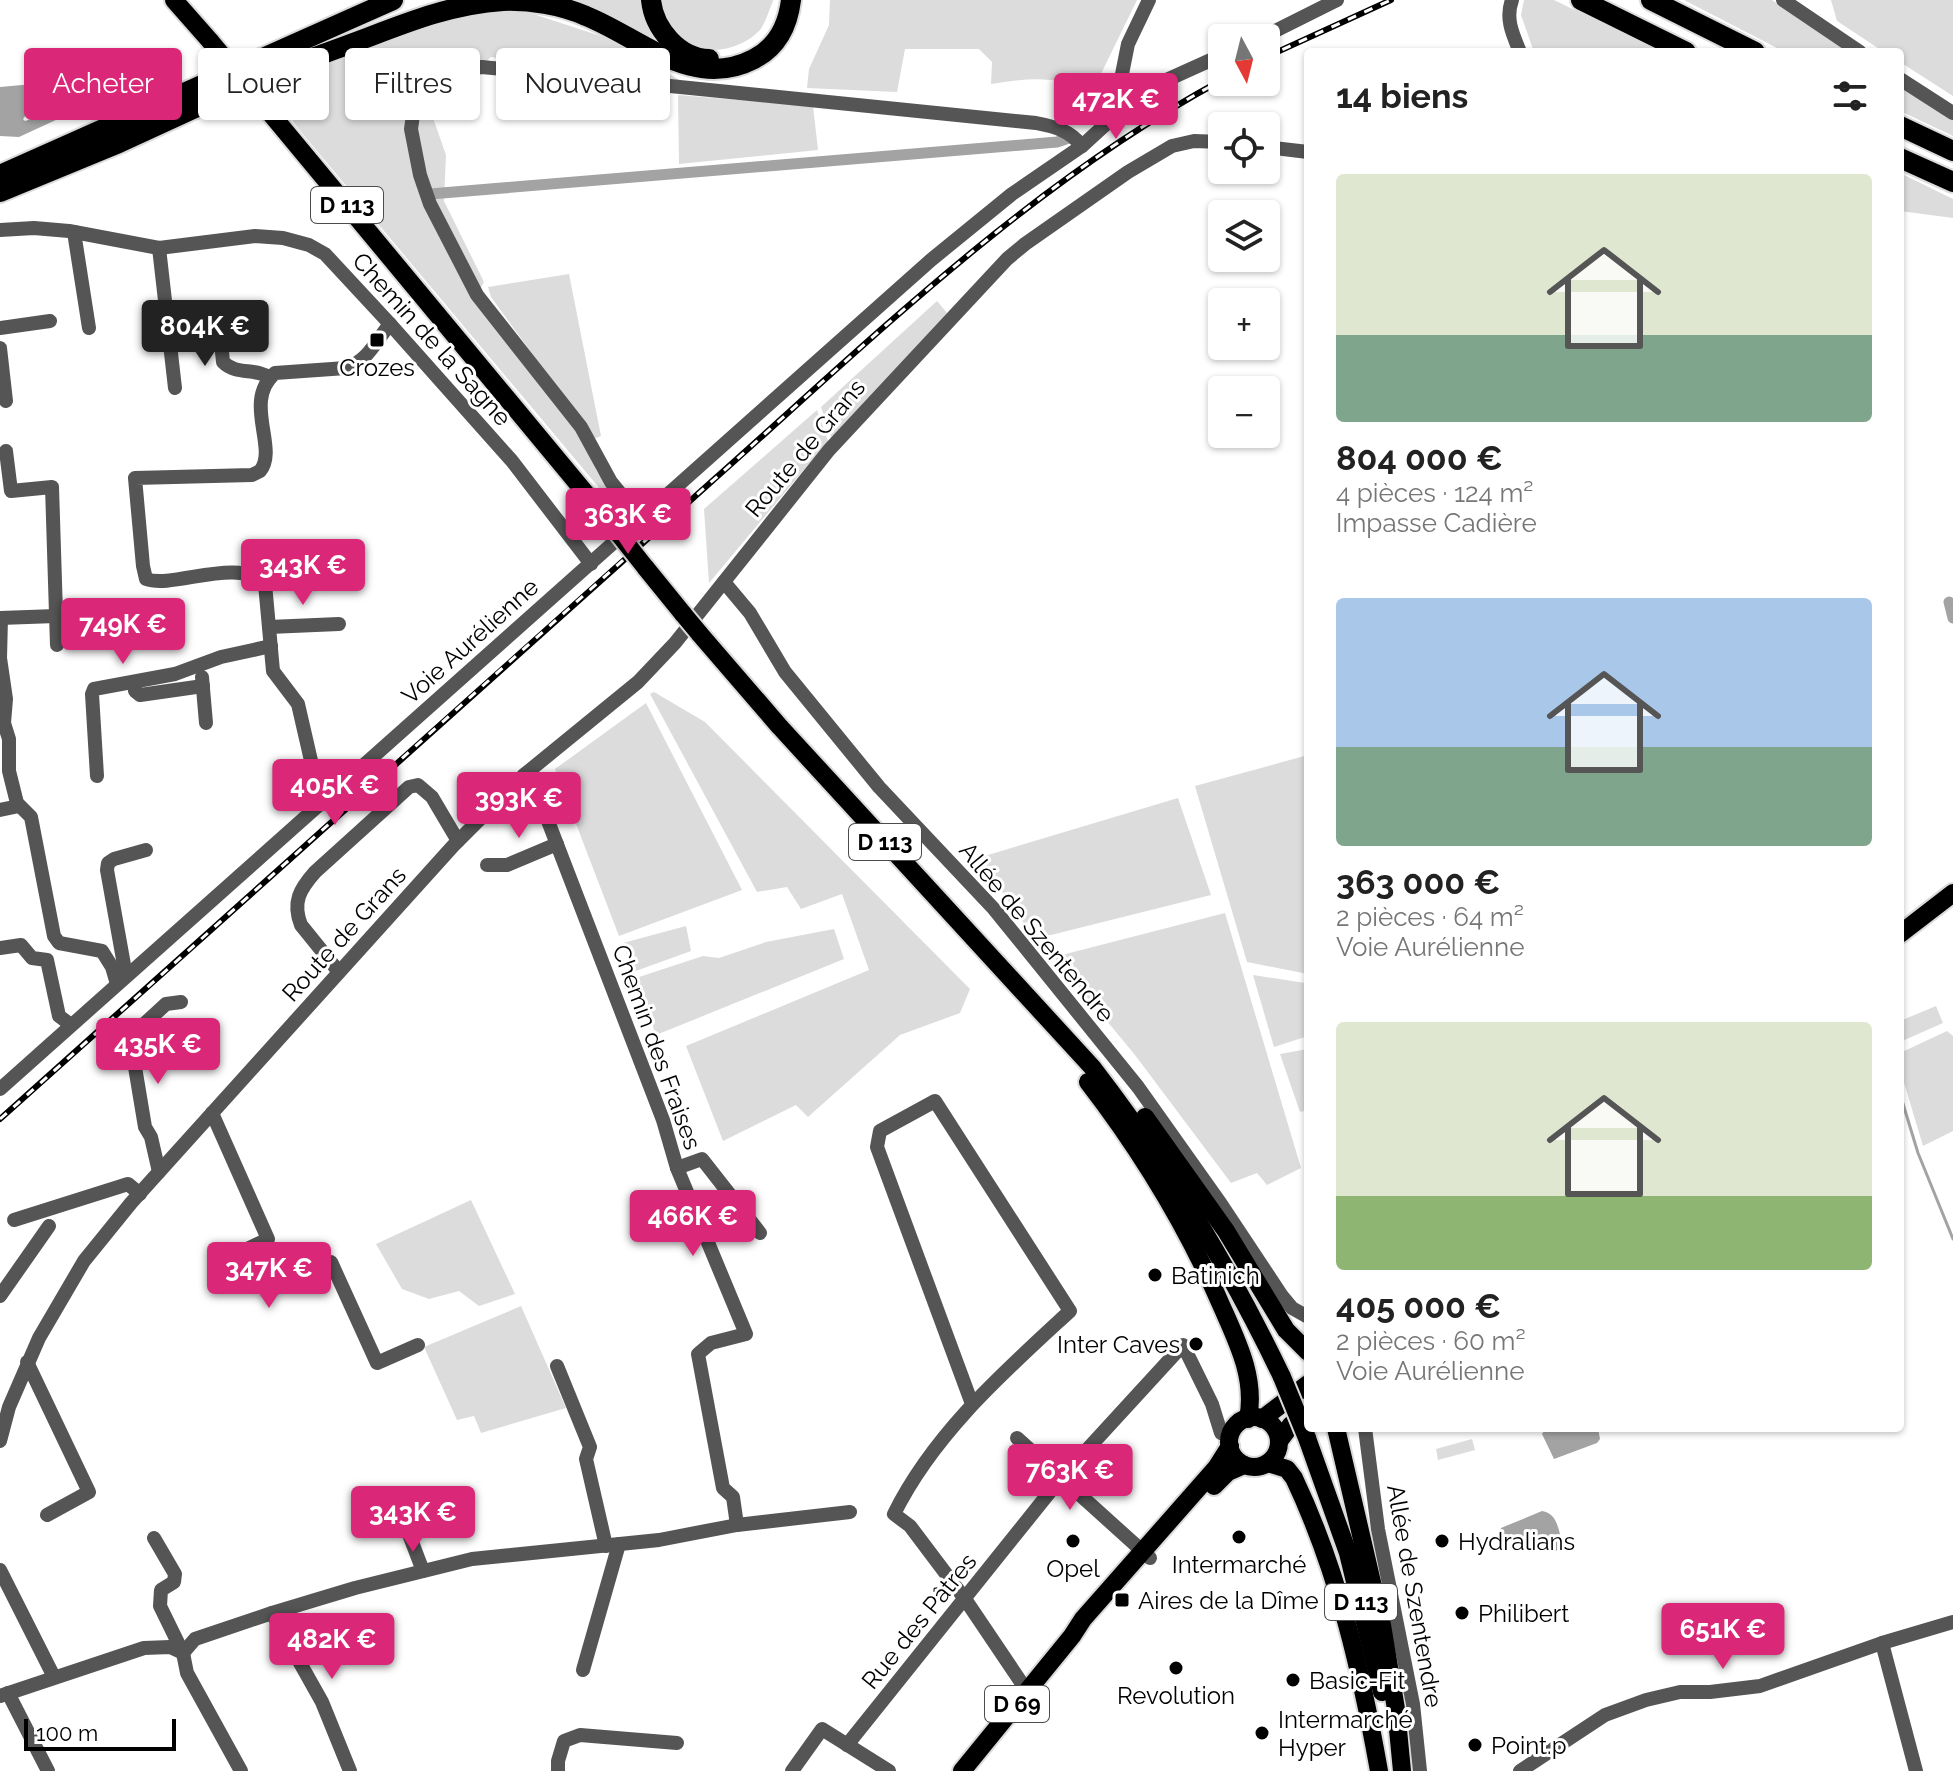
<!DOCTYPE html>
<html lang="fr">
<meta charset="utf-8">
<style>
:root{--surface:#fff;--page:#f6f6f6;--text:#222;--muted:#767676;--accent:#db2777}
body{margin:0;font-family:Raleway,sans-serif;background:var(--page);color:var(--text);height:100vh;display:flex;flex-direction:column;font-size:30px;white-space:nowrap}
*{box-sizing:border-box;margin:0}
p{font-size:26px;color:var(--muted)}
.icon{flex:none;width:44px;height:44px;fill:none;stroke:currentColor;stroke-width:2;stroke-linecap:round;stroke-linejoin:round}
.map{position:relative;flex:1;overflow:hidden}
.panel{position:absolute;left:1304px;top:48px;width:600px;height:1384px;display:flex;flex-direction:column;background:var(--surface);border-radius:8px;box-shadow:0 2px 6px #0004}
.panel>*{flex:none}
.banner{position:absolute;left:24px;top:48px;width:760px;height:72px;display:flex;gap:16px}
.needle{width:52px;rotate:173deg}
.fabs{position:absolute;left:1208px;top:24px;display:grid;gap:16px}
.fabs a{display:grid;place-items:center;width:72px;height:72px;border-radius:8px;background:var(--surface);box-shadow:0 2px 6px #0004;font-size:40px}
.scale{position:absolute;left:24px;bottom:20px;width:152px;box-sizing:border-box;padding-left:8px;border:4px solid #000;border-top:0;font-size:22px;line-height:28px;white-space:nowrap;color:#000;-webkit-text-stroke:6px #fff;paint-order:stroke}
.price{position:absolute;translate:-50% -68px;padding:0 18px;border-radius:8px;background:var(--accent);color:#fff;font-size:26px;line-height:52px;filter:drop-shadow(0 2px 4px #0008)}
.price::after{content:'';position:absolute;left:50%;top:48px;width:24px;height:18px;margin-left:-12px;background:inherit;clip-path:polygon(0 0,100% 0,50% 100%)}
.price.selected{background:#222;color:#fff}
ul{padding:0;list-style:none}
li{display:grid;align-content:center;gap:16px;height:424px;padding:0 32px}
li span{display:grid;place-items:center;height:248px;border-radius:8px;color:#555}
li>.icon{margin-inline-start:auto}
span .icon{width:144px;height:144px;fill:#fffc;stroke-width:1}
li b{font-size:34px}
h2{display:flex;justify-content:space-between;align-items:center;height:96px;padding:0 32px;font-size:34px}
.chip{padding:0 28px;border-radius:8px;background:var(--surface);box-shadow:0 2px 6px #0004;font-size:28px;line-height:72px}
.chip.selected{background:var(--accent);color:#fff}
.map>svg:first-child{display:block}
.green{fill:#dcdcdc}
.water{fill:#a3a3a3}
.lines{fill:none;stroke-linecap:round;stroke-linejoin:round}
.stream{stroke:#a3a3a3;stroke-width:3}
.canal{stroke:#a3a3a3;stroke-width:11}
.major-casing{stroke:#dbdbdb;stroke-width:22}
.highway-casing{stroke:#dbdbdb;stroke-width:24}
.minor{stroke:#555;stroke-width:14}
.major{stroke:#000;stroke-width:18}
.highway{stroke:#000;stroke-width:20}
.rail-casing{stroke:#000;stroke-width:6}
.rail{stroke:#fff;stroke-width:3;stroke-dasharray:9;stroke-linecap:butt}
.major-bridge-casing{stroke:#dbdbdb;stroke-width:22;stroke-linecap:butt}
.major-bridge{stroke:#000;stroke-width:18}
.poi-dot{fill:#000;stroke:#fff;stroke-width:3}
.labels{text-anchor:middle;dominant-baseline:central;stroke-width:6;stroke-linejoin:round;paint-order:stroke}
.shield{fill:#fff;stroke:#4c4c4c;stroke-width:2}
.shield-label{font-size:22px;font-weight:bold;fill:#000}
.street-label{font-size:24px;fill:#000;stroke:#fff}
.poi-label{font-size:24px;fill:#000;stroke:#fff;text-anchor:start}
</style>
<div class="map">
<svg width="1953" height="1771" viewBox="0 0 1953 1771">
<rect width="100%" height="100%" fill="#fff"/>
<!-- green -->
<g class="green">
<path d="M550,0h95l19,51z"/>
<path d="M659,0h114v1c-4,9 -7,21 -13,29 -22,23 -61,28 -84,4 -9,-9 -13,-22 -17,-34z"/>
<path d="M830,0h307l-40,82c-17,2 -29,0 -46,-2 -21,-2 -40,1 -60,4l1,-22 -13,-13h-74l-8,43 -90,-4 2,-19 20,-44z"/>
<path d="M1524,0h30l107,52h-127l-13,-37z"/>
<path d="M1684,0h88l81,52h-68z"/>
<path d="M1831,0h122v96l-53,-34v-10h-16l-47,-31z"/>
<path d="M521,10l92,30 68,41 -190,-24 -59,58 14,40 -2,46 40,81 -10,18 106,136 17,36 29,39 1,10 -331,-395 -25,-39 188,-73z"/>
<path d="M1900,82l53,33v21l-53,-25z"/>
<path d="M678,95l135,11 5,44 -139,14z"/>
<path d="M1900,173l53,26v19l-53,-7z"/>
<path d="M569,274l32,162 -7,3 -103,-142 -3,-10z"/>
<path d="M937,301l10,12 -115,126 -11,-32z"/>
<path d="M817,410l11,31 -119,142 -5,-74z"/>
<path d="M654,692l51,30 265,267 -10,24 -60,22 -92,82 -12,-12 -73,36 -37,-95 183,-76 -27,-76 -41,15 -14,-22 -30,5 -107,-198z"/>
<path d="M646,703l96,187 -123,46 -64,-167z"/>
<path d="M1308,755v219l-61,-12 -52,-176z"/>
<path d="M1178,798l33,97 -176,44 -57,-81z"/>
<path d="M1225,913l76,255 -34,17 -10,-12 -26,10 -96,-128 -81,-98z"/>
<path d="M686,926l5,25 -58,21 -10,-29z"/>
<path d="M834,929l10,30 -188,76 -20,-57 67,-22 16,2 47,-16z"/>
<path d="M1253,975l52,8 3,11v42l-34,11z"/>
<path d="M1936,1006l7,17 -43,19v-21z"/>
<path d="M1947,1031l6,5v95l-30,15 -23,-77v-16z"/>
<path d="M1308,1049v61l-8,2 -20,-58z"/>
<path d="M471,1200l44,94 -36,12 -20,-15 -30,8 -27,-10 -26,-45z"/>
<path d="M521,1306l45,102 -85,25 -7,-17 -17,4 -33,-73z"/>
<path d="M1472,1439l3,11 -37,10 -2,-11z"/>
</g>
<!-- water -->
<g class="water">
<path d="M124,57l8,6 -2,5 -103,46 -4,5 2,2 9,-3 96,-43 7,-1 2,4 -3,5 -117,54 -19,-1v-49l66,-6z"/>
<path d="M1546,1428h52l2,11 -3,4 -43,16 -12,-25z"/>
<path d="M1542,1511c16,2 17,21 21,36l-11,6c-16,-11 -24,-22 -44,-11l-8,-10 1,-4z"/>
</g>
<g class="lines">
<!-- stream -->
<path class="stream" d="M1900,1094l18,59 35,86"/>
<!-- canal -->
<g class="canal">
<path d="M430,194l627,-52 15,-5"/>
<path d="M1949,602l4,16"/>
</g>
<defs>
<g id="major">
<path d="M174,0l37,42"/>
<path d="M266,108l341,411"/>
<path d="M645,567l39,48"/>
<path d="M699,633l81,94 312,340c75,97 137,199 190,310"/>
<path d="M1900,934l53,-41"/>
<path d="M1088,1082c54,70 99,144 134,225 16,36 34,72 26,112"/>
<path d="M1145,1117l81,114 60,99 22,22"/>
<circle cx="1254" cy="1442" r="25"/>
<path d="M1262,1419l46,-35"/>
<path d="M1336,1428l46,197 14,84 6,62"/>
<path d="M1307,1438l41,115 34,139"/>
<path d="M1279,1441l12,-16 17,-14"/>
<path d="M1268,1463l19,6 7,9c44,93 67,192 85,293"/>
<path d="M1214,1486l14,-14 16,-7"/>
<path d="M962,1771l110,-135 11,-17 133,-151 14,-22"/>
</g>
<g id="highway">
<path d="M651,0c3,29 28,58 58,59"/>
<path d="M1581,0l105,52"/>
<path d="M1651,0l104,52"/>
<path d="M272,72c32,-11 65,-23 97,-35 44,-17 86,-33 134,-36 27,-1 58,4 83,15 55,22 106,75 168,43 23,-12 34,-34 37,-59"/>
<path d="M1900,126l53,25"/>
<path d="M1900,158l53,24"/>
<path d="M0,175l393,-175"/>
<path d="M0,192l119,-49 163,-75"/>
</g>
</defs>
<!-- major casing -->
<use href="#major" class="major-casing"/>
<!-- highway casing -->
<use href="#highway" class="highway-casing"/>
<!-- minor -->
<g class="minor">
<path d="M1512,0c-7,19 1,35 8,52"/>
<path d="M1783,0l77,52"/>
<path d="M1261,38l76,-38"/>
<path d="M1900,79l53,34"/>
<path d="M1120,101l102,-46"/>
<path d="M1266,147l42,5"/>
<path d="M0,230l34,-2 35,3 90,17 96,-12 28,2 26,7 16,9 65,70 122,137 79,103"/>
<path d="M74,232l15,96"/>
<path d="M159,248l16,140"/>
<path d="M224,309l-4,23 3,30c14,14 32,5 47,16"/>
<path d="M0,328l50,-7"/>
<path d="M0,348l6,53"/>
<path d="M6,451l5,40 41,-4 5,158"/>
<path d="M641,519l-30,-37 -30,-55 -104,-132 -47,-91 -10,-29 -9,-46 4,-28 12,-15 25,-15 30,-4 554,56c20,4 33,7 46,23"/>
<path d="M724,582l26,31 35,59 94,115 115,122 144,178 83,117 61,92 10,12 16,9"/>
<path d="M0,618l56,-2"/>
<path d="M1,618l-1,40 6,41 -2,24 5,16v32l8,32 14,14 23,119 5,7 43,8 10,16 5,17"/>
<path d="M269,627l70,-3"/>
<path d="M202,677l4,46"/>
<path d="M134,683l1,8 5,4 63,-9"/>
<path d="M524,775l19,33 120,312 14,48 69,166 -35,9 -13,11 25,134 10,9 4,28"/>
<path d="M97,776l-5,-82 2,-5 81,-15 46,-17 50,-11"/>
<path d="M321,804l-23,-100 -25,-33 -8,-87c-27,-28 -91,5 -119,-5l-3,-13 -8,-88 117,-3 8,-4c19,-23 -18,-69 15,-98l71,-5c22,-7 30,-27 44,-44"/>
<path d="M0,810l19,-4"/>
<path d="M487,865h20l50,-21"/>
<path d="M0,948l21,-3 11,13 15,2 12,56 12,9"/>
<path d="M339,972l-38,-47c-9,-23 -1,-36 14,-53l94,-85 9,-2 14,12 26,44"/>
<path d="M126,976l-19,-106 1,-7 6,-4 32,-9"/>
<path d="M0,1089l931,-829 81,-66 70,-48 24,-22 12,-16 2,-24 8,-40 21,-44"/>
<path d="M212,1113l56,126 -21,10 20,43 64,-30 46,101 41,-18"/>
<path d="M677,1168l25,-9 58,74"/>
<path d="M159,1172l-8,-35 -6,-10 -15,-90 36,-33 15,-2"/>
<path d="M14,1220l114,-36 12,10"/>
<path d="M0,1296l49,-70"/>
<path d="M27,1362l62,130 -42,23"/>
<path d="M557,1366l33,81 -4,12 20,87"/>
<path d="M972,1404l-95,-257 3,-16 55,-30 135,210c-65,60 -136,122 -176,203l16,12 55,73 62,92"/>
<path d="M1365,1428l13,101 35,175 7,67"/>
<path d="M1017,1438l133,120"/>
<path d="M0,1441l9,-34 30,-69 45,-77 47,-58 322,-357 71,-71 114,-93 37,-39 154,-193 178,-191 18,-15 103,-72 44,-26 22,-5 28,1"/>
<path d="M154,1538l21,36 -1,8 -13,8 -1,16 23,47 4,20 54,98"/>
<path d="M0,1570l54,107"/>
<path d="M423,1571l-24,-63 2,-5 33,-6"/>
<path d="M272,1613l50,89 28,69"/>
<path d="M1882,1643l34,128"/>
<path d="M583,1670l36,-126"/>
<path d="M8,1693l40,78"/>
<path d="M0,1696l144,-48 26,-1 13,6 12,-14 77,-26 83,-25 117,-29 187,-19 78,-15 113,-13"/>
<path d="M847,1745l214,-267 122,-133 29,59 9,29 9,3"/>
<path d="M558,1771v-10l6,-20 16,-6 97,8"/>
<path d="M792,1771l30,-42 67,42"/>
<path d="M1520,1771l85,-56 41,-15 34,-8h30l50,-6 122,-43 71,-21"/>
</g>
<!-- major -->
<use href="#major" class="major"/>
<!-- highway -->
<use href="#highway" class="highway"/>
<defs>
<g id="rail">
<path d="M1266,57l125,-57"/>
<path d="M0,1119c237,-211 472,-425 710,-636 162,-144 319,-299 512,-403"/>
</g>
</defs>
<!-- rail casing -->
<use href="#rail" class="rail-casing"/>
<!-- rail -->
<use href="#rail" class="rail"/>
<defs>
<g id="major-bridge">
<path d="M211,42l55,66"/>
<path d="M607,519l38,48"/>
<path d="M684,615l15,18"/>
<path d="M1282,1377l25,61"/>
</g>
</defs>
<!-- major-bridge casing -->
<use href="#major-bridge" class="major-bridge-casing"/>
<!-- major-bridge -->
<use href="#major-bridge" class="major-bridge"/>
</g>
<!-- markers -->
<g class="poi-dot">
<rect x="369" y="332" width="16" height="16" rx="4"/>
<circle cx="1155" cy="1275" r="8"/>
<circle cx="1196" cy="1344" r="8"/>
<circle cx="1239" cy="1537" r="8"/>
<circle cx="1073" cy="1541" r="8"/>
<circle cx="1442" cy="1541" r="8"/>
<rect x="1114" y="1592" width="16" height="16" rx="4"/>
<circle cx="1462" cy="1613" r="8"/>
<circle cx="1176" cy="1668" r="8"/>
<circle cx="1293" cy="1680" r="8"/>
<circle cx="1262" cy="1733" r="8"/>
<circle cx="1475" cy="1745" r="8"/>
</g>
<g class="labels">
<!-- shield labels -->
<g class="shield">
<rect x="311" y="187" width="72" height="36" rx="6"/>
<rect x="849" y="824" width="72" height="36" rx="6"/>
<rect x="1325" y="1584" width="72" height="36" rx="6"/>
<rect x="985" y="1686" width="64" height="36" rx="6"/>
</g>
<g class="shield-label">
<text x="347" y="205">D 113</text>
<text x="885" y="842">D 113</text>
<text x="1361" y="1602">D 113</text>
<text x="1017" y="1704">D 69</text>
</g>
<!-- street labels -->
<g class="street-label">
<text transform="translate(432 339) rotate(48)">Chemin de la Sagne</text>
<text transform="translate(805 448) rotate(-50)">Route de Grans</text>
<text transform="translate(470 641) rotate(-42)">Voie Aurélienne</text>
<text transform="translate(1037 932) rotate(50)">Allée de Szentendre</text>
<text transform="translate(344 934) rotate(-48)">Route de Grans</text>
<text transform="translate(657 1047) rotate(70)">Chemin des Fraises</text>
<text transform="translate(1415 1596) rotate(80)">Allée de Szentendre</text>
<text transform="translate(919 1621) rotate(-51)">Rue des Pâtres</text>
</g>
<!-- poi labels -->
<g class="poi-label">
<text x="377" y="367" text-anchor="middle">Crozes</text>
<text x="1171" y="1275">Batinich</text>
<text x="1180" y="1344" text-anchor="end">Inter Caves</text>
<text x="1458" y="1541">Hydralians</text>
<text x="1239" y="1564" text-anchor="middle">Intermarché</text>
<text x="1073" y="1568" text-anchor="middle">Opel</text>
<text x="1138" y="1600">Aires de la Dîme</text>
<text x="1478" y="1613">Philibert</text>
<text x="1309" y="1680">Basic-Fit</text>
<text x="1176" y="1695" text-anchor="middle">Revolution</text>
<text x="1278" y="1719">Intermarché<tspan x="1278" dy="28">Hyper</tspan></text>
<text x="1491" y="1745">Point.p</text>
</g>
</g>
</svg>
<div class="fabs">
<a><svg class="needle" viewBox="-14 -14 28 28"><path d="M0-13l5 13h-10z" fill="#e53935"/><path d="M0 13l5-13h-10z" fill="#767676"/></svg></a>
<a><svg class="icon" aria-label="locate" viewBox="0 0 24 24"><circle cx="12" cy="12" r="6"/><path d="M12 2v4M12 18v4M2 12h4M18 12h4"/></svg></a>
<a><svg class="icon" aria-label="layers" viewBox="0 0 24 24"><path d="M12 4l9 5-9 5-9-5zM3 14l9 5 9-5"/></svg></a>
<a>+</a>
<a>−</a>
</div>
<div class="scale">100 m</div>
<b class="price" style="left:1116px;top:141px">472K €</b>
<b class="price selected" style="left:205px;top:368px">804K €</b>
<b class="price" style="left:628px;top:556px">363K €</b>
<b class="price" style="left:303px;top:607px">343K €</b>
<b class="price" style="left:123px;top:666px">749K €</b>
<b class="price" style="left:335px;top:827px">405K €</b>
<b class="price" style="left:519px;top:840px">393K €</b>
<b class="price" style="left:158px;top:1086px">435K €</b>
<b class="price" style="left:693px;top:1258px">466K €</b>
<b class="price" style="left:269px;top:1310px">347K €</b>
<b class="price" style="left:1070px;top:1512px">763K €</b>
<b class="price" style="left:413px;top:1554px">343K €</b>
<b class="price" style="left:1723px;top:1671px">651K €</b>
<b class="price" style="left:332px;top:1681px">482K €</b>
<div class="banner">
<a class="chip selected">Acheter</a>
<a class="chip">Louer</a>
<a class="chip">Filtres</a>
<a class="chip">Nouveau</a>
</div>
<section class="panel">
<h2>14 biens<svg class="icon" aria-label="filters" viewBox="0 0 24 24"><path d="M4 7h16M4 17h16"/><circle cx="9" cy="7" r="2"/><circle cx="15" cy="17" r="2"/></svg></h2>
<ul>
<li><span style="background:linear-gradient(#dfe7d0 65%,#7fa58c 0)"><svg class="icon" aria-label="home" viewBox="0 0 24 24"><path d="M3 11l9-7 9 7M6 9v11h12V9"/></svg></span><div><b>804 000 €</b><p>4 pièces · 124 m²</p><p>Impasse Cadière</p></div></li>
<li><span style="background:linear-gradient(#a9c7e8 60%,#7fa58c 0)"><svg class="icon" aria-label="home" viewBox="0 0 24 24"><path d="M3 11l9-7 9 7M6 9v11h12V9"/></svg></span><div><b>363 000 €</b><p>2 pièces · 64 m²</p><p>Voie Aurélienne</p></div></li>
<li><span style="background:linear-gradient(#dfe7d0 70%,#8fb573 0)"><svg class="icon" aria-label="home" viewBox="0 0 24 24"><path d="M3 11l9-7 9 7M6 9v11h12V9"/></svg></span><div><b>405 000 €</b><p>2 pièces · 60 m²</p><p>Voie Aurélienne</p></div></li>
</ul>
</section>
</div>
